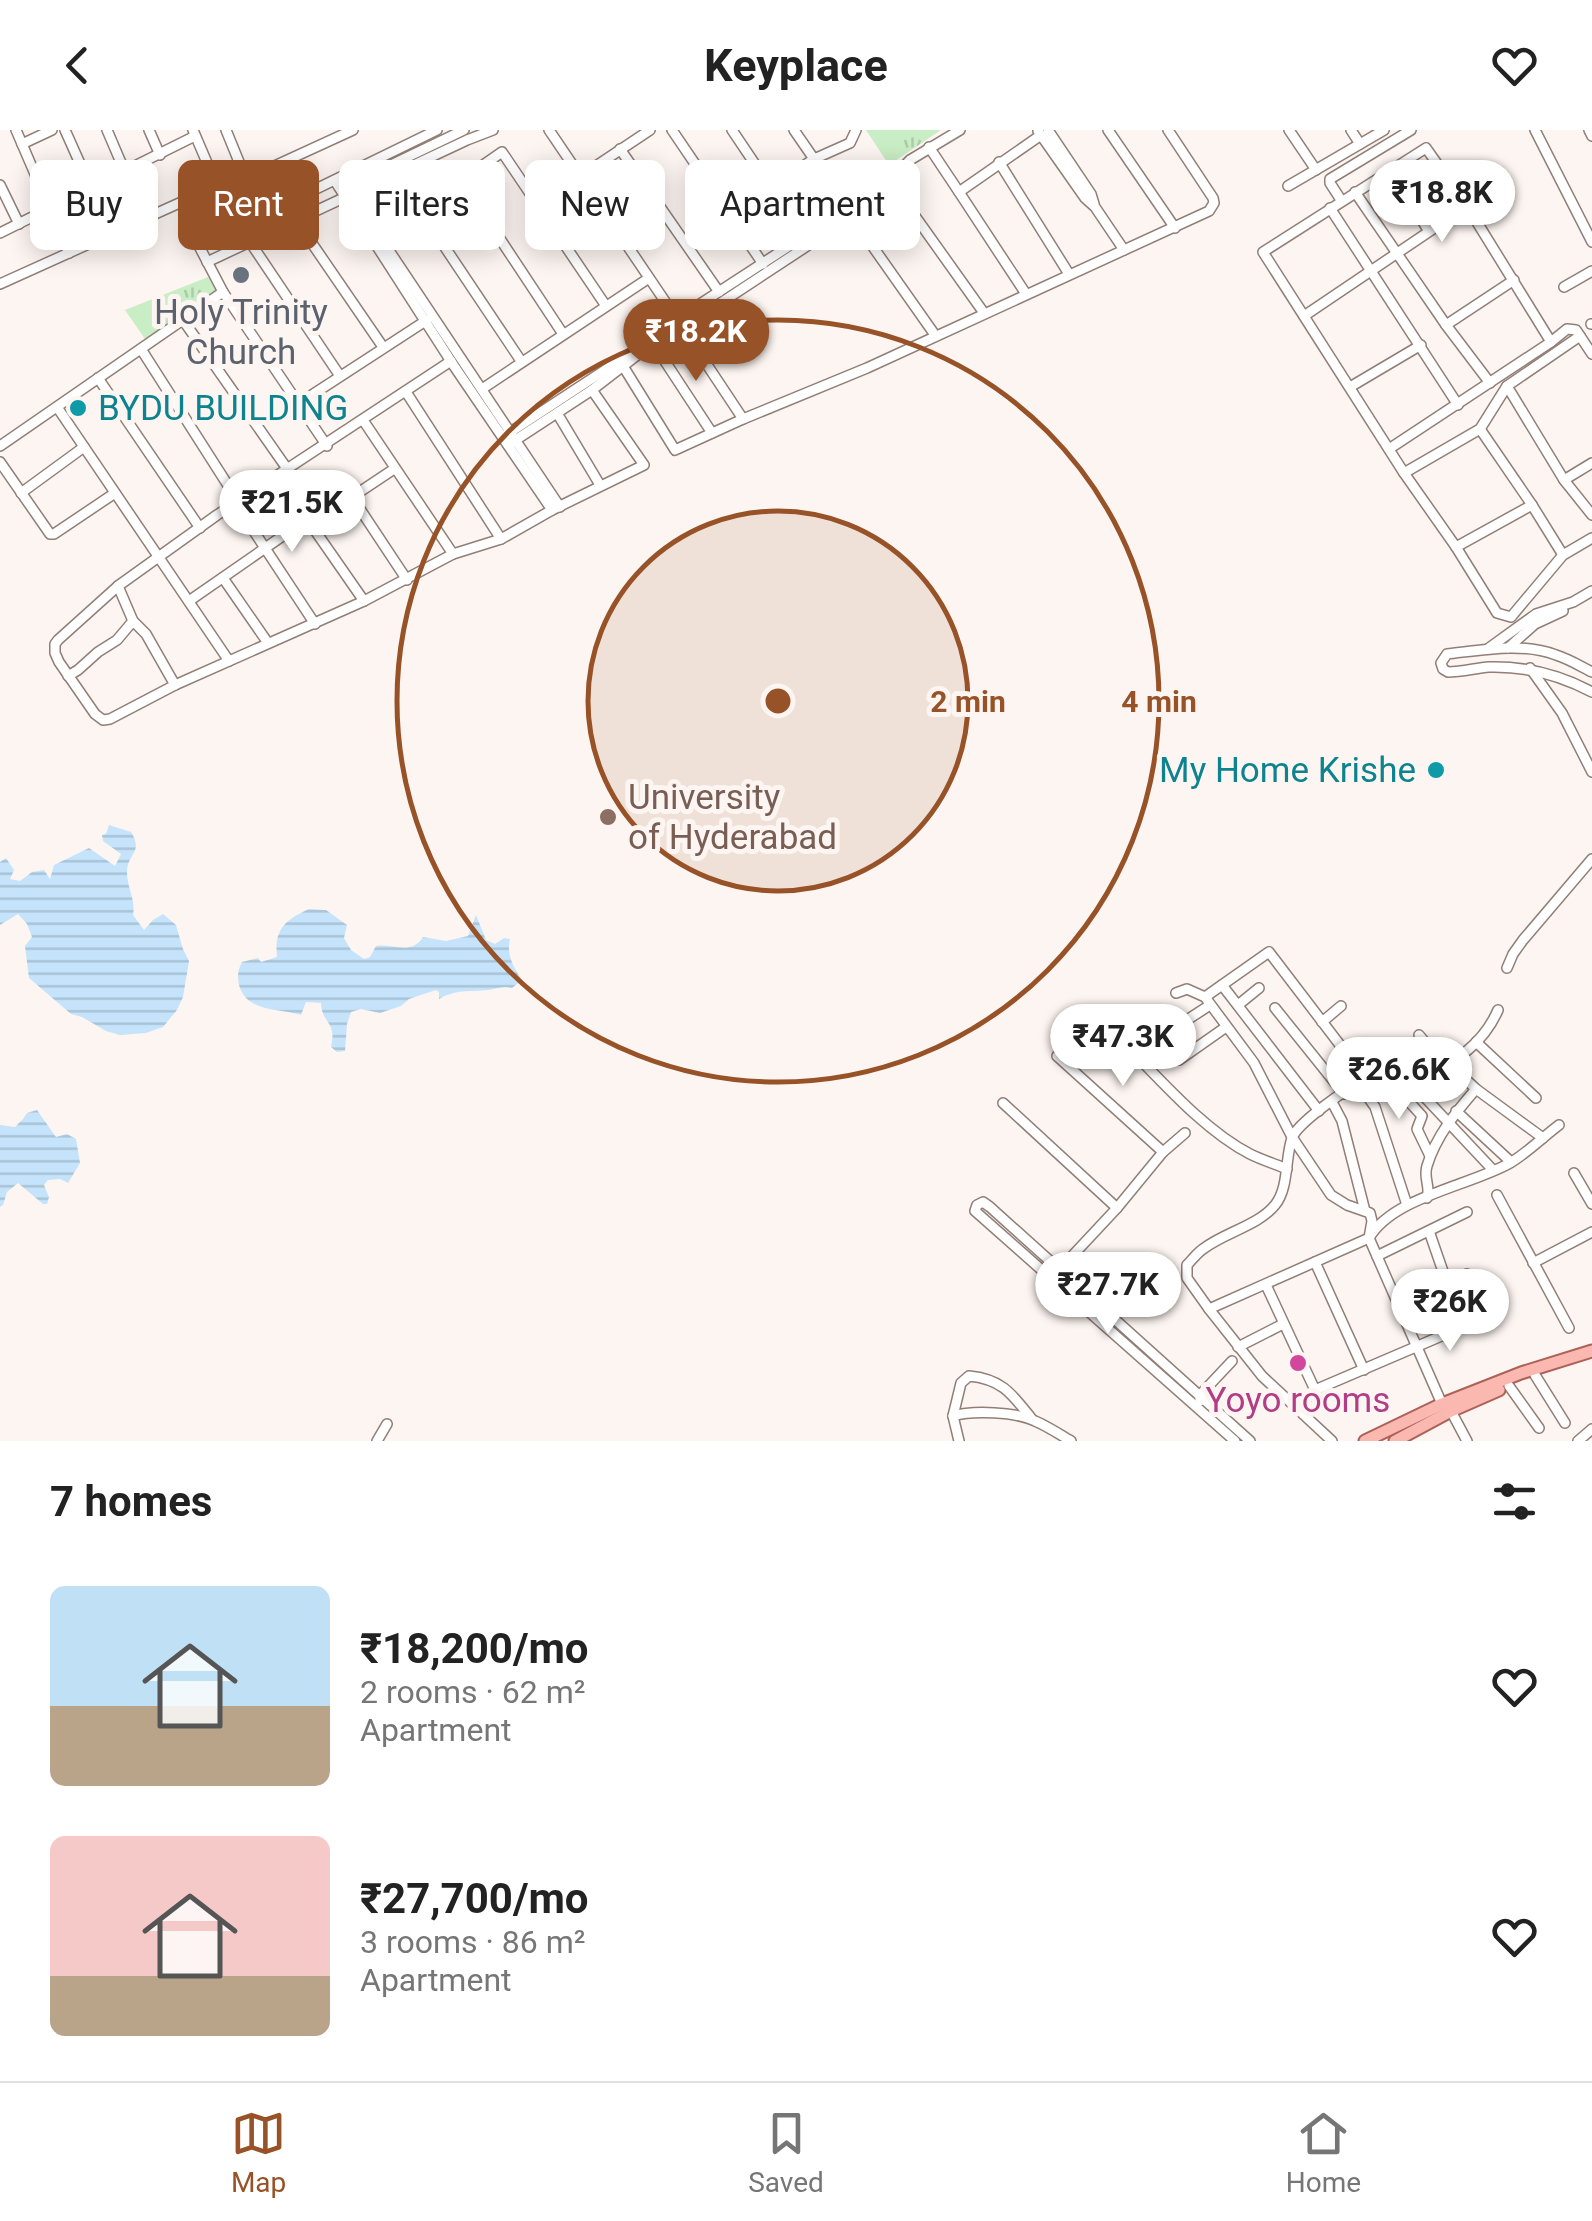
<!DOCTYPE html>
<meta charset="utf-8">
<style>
:root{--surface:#fff;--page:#f6f6f6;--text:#222;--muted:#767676;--line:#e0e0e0;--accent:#975227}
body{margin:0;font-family:Roboto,sans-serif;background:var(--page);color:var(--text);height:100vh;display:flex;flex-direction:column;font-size:38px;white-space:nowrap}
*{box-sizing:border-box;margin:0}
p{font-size:32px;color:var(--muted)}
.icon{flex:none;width:55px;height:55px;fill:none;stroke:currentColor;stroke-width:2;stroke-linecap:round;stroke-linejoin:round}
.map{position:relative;height:1311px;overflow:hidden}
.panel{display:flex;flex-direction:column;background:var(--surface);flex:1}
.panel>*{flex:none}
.top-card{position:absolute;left:30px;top:30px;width:1000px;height:90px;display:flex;gap:20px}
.price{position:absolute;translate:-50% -85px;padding:0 22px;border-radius:35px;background:#fff;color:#222;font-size:32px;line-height:65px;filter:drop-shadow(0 2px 5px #0008)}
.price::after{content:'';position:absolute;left:50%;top:60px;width:30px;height:22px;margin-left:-15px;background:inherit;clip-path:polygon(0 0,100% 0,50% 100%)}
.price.on{background:var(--accent);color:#fff}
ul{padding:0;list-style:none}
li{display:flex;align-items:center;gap:30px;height:250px;padding:0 50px}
li span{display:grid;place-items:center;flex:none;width:280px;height:200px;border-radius:15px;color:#555}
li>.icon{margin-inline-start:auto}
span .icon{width:120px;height:120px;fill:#fffc;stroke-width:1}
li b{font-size:42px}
h2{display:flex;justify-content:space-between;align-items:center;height:120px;padding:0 50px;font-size:42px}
.pill{padding:0 35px;border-radius:15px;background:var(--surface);box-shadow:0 5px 25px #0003;font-size:35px;line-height:90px}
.pill.on{background:var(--accent);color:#fff}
header{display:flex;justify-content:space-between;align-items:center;height:130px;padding:0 50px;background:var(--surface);font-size:45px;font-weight:700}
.menu{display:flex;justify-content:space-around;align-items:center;height:140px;border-top:2px solid var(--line);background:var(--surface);font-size:28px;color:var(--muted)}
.menu a{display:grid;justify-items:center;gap:5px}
.menu .on{color:var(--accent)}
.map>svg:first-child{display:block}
.grass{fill:url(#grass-tufts)}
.water{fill:url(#water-rules)}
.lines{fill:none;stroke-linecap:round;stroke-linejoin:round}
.minor-casing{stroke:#917f77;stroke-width:12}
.major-casing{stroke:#ad6259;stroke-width:15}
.minor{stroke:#fff;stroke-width:9}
.major{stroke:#fbb8b0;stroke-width:11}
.ring{fill:none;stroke:#975227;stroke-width:5}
.worship-dot{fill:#6b7280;stroke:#fdf5f1;stroke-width:4}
.culture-dot{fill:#0f9aa8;stroke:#fdf5f1;stroke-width:4}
.education-dot{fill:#8d6e63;stroke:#fdf5f1;stroke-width:4}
.hotel-dot{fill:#d1479c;stroke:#fdf5f1;stroke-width:4}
.labels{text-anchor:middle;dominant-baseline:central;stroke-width:10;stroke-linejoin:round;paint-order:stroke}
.worship-label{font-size:35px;fill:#5b616d;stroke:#fdf5f1}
.culture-label{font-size:35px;fill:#0d838f;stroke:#fdf5f1;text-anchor:start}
.education-label{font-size:35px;fill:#785e54;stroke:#fdf5f1;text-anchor:start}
.hotel-label{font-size:35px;fill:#b23c85;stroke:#fdf5f1}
.centre{fill:#975227;stroke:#fdf5f1;stroke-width:5}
.ring-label{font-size:30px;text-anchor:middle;font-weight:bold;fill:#975227;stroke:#fdf5f1;stroke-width:10;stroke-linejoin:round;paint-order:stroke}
</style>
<header><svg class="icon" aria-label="back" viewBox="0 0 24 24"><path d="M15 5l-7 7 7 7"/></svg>Keyplace<svg class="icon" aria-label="heart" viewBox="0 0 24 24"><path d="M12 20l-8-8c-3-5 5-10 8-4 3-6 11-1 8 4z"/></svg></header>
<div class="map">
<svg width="1592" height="1311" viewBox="0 0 1592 1311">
<defs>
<pattern id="grass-tufts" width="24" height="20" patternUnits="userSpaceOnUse" patternTransform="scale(2.5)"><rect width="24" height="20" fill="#c9edc4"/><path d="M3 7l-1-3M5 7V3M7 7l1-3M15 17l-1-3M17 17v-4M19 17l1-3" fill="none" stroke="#accba8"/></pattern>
<pattern id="water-rules" width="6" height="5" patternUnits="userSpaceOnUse" patternTransform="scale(2.5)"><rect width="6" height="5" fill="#c5e4fb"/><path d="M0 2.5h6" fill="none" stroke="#a9c3d6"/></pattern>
</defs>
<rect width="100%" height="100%" fill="#fdf5f1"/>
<!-- grass -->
<g class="grass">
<path d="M866,0h75l-52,35z"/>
<path d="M208,147l8,14 -71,48 -20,-29z"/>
</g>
<!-- water -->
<g class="water">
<path d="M109,695l22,7c13,21 -4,21 -4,40 0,16 9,28 6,43l11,15 9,-10 10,-6 13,11 7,24 6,12 -6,36 -6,13 -14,17 -17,6 -26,2 -14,-4 -24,-14 -11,-3 -42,-36 -4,-32 7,-9 -5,-13 -9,-10 -18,11v-63l6,-4 8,12 -4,9 10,2 12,-9 12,-2 6,9 4,-14 35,-17 26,18 6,-12 -18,-13 -1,-6 4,-1z"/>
<path d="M309,779l17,1 21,15 -3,13 7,12 13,9 6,-2 6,-11c18,-3 35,10 47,-9l23,4 22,-5 8,-21 10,25 9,4 9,-6 6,1c-4,16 4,29 12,41l-10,8c-10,-2 -15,1 -24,2 -19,2 -32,-1 -49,9v-7l-3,-2 -27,9 -8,7 -21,7 -19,-4 -10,3 -4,12 -2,27 -8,1 -6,-5c6,-27 -9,-22 -10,-44l-15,-1 -5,13c-22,-7 -54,-2 -62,-30 -2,-9 -1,-15 3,-23l16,-4 3,4 16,-5c-3,-28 8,-37 32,-48z"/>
<path d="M37,980l19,27 11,-3 9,5 4,24 -12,20 -8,-4 -12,1 -4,5 5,12 -2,7h-4l-25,-21 -11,9 -4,13 -3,2v-82l15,2 8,-8 4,-6z"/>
</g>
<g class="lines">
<defs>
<g id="minor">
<path d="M16,0l53,123"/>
<path d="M65,0l46,103"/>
<path d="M107,0l18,42"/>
<path d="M149,0l11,25"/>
<path d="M193,0l24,56 29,-7 107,-49"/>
<path d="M226,0l20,49"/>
<path d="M549,0l128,189"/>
<path d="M672,0l91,134"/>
<path d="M732,0l72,107"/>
<path d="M794,0l20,29"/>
<path d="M1048,0l43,64 3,10"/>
<path d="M1108,0l67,98"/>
<path d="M1289,0l27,40"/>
<path d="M1351,0l9,14"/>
<path d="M1535,0l57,112"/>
<path d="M1589,0l3,6"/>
<path d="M1038,1l47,67 10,9 29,43"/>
<path d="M22,14l30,-14"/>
<path d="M929,17l30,45"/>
<path d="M620,19l99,143"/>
<path d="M999,32l70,112"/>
<path d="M1391,40l37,60"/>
<path d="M344,46l36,61 180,270"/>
<path d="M581,46l69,-46"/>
<path d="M461,50l102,154"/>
<path d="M335,51l119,185 98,144"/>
<path d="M890,51l94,132"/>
<path d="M0,55l19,39"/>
<path d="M1288,56l96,-56"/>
<path d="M345,57l119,-57"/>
<path d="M771,57l43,-28 36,-16 6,-13"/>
<path d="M1355,62l91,133 44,58"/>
<path d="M1341,70l-11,-17v-4l81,-49"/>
<path d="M1330,78l128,197"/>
<path d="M420,80l101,151"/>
<path d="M847,80l88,125"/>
<path d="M296,90l87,127"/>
<path d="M0,103l195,-97"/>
<path d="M380,107l122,-85 104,154"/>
<path d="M250,112l90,134"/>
<path d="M207,132l260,-122 26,-10"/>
<path d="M0,154l217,-98"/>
<path d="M1564,157l28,-16"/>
<path d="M1026,164l-67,-102 82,-57"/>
<path d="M1304,186l163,-110"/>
<path d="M183,190l105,150"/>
<path d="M1591,194h1"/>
<path d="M1446,195l68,-45"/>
<path d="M682,197l61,92"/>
<path d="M646,212l31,-23 152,-99"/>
<path d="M653,213l59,90"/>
<path d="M141,219l97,152"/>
<path d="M1592,224l-16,-24 -9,-1 -16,13 -84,-136 -41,-58 -163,104 141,221 52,74 41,66 14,4 52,-62 29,-17"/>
<path d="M451,231l-234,154 -99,71 -60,54 -3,4v9l4,9 36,52 8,6 7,-1 65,-34 189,-84 89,-47 48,-15 51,-29 92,-45 -52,-75"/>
<path d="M623,236l52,84 68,-31 124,-51 342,-157 5,-8 -1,-5 -45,-68"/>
<path d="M98,248l102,150"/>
<path d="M1507,256l57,94 28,35"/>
<path d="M1350,257l71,-42"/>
<path d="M482,259l167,-111"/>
<path d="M408,265l93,144"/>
<path d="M298,274l129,-84"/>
<path d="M57,277l172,254"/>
<path d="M557,283l43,72"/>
<path d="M365,293l88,131"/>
<path d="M1480,299l52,76 31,50"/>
<path d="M503,307l131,-86"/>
<path d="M508,315l84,-55 61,-47 16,-6 138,-91 40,-36 43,-29 20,-21 50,-30"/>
<path d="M0,316l223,-154"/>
<path d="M327,316l-104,-154 -24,-46 238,-116"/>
<path d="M1389,319l162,-107"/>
<path d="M0,332l50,72h4l61,-41"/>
<path d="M1404,343l76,-44 27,-43 73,-50"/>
<path d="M1564,350l28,-17"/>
<path d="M21,363l63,-46"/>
<path d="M352,367l55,83"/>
<path d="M238,377l77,117"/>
<path d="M307,389l57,82"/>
<path d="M1456,417l76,-42"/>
<path d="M223,448l45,65"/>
<path d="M118,456l15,35 13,13 29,51"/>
<path d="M189,471l118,-82 45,-22 42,-28"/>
<path d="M1489,518l47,-34 37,-12 19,-11"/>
<path d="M1508,518l27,-24 28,-13"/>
<path d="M1530,538l32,45 30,59"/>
<path d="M1592,542c-12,-6 -23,-13 -36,-17 -34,-13 -74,-5 -109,-1l-6,9 2,6 5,3c14,0 28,-4 41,-5 37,-1 71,8 103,25"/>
<path d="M68,546l10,-6 20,-18 19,-12 16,-19"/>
<path d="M1507,838l6,-14 10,-14 69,-81"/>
<path d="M1222,855l97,126"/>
<path d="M1176,863l11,-4 18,8 49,66 38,74 39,58 16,10 23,8 2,8 -3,17 73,166"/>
<path d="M1205,867l64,-45 97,127"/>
<path d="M1238,875l21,-17"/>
<path d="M1275,878l69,86"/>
<path d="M1322,892l19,-16"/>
<path d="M1115,904c41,40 85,94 135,120 12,6 25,10 37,15"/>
<path d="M1419,905l25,30"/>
<path d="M1476,912l60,56"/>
<path d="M1150,914l60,-39"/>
<path d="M1057,926l106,96"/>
<path d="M1179,930l47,-33"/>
<path d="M1401,942l92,98"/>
<path d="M1383,943l39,43 -5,13 13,27"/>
<path d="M1358,953l17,24 32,98"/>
<path d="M1476,959l67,49"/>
<path d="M1332,972l10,19 23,90"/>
<path d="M1003,973l114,105"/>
<path d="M1456,981l55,51"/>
<path d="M1574,1043l18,31"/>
<path d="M1497,1065l72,133"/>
<path d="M1427,1068c4,-11 -4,-20 0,-32 9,-30 29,-54 49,-77l-28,-26"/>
<path d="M1377,1126l90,-44"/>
<path d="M1315,1132l49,108"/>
<path d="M1533,1133l59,-31"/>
<path d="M1059,1140l58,-62 46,-56 22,-19"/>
<path d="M1447,1153l20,-9"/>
<path d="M1266,1155l49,105"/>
<path d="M1209,1179l160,-71c24,-41 100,-52 141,-75 17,-10 33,-26 49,-38"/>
<path d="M1467,1195l17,-8"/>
<path d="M1238,1217l45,-23"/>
<path d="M1535,1245l30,48"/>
<path d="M1509,1256l30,42"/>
<path d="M1200,1271v-6l32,-34"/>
<path d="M1297,1278l18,-18 152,-65 -20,-42 -18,-52"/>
<path d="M1451,1281l16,30"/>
<path d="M953,1286l8,-33 8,-7c33,3 43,18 62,42"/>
<path d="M377,1311l10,-17"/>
<path d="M959,1311l-6,-25c20,-6 63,-4 82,5 12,5 24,13 36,20"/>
<path d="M1235,1311l-260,-230 2,-6 6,-3 7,5 260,234"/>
<path d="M1332,1311l-70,-65 -53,-67 -22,-31v-13c5,-5 10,-12 16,-16 22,-17 55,-23 72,-44 14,-17 10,-47 17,-67 5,-15 56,-50 71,-58 19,-10 39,-6 60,-9 33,-5 62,-31 75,-61"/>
<path d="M1578,1311l14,-12"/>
</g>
<g id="major">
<path d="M1365,1311l77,-37 79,-31 71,-22"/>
<path d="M1395,1311l56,-30 48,-21"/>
</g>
</defs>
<!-- minor casing -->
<use href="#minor" class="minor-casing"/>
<!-- major casing -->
<use href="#major" class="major-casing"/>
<!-- minor -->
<use href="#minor" class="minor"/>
<!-- major -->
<use href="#major" class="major"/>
</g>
<!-- distance rings -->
<circle cx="778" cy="571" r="190" fill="#975227" fill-opacity=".12"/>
<g class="ring">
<circle cx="778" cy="571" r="190"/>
<circle cx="778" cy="571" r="381"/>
</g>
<!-- markers -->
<circle class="worship-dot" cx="241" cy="145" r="10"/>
<g class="culture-dot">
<circle cx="78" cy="278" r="10"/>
<circle cx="1436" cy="640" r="10"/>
</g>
<circle class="education-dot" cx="608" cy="687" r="10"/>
<circle class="hotel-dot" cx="1298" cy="1233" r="10"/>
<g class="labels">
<!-- worship labels -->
<g class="worship-label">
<text x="241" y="182">Holy Trinity<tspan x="241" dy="40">Church</tspan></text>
</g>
<!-- culture labels -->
<g class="culture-label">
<text x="98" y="278">BYDU BUILDING</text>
<text x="1416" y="640" text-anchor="end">My Home Krishe</text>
</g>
<!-- education labels -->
<g class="education-label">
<text x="628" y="667">University<tspan x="628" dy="40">of Hyderabad</tspan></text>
</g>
<!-- hotel labels -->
<g class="hotel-label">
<text x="1298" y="1270">Yoyo rooms</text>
</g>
</g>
<circle cx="778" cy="571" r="15" class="centre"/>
<g class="ring-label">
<text x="968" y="582">2 min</text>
<text x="1159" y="582">4 min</text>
</g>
</svg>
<b class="price" style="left:1442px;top:115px">₹18.8K</b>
<b class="price on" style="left:696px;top:254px">₹18.2K</b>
<b class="price" style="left:292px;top:425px">₹21.5K</b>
<b class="price" style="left:1123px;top:959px">₹47.3K</b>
<b class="price" style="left:1399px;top:992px">₹26.6K</b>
<b class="price" style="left:1108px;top:1207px">₹27.7K</b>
<b class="price" style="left:1450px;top:1224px">₹26K</b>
<div class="top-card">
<a class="pill">Buy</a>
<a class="pill on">Rent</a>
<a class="pill">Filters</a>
<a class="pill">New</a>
<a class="pill">Apartment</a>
</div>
</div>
<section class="panel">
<h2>7 homes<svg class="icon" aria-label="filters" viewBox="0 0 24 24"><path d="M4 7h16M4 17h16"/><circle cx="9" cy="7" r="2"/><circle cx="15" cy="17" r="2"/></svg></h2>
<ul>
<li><span style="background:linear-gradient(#bfe0f5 60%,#b9a48a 0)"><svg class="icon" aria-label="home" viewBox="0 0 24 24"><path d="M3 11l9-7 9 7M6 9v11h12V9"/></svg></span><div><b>₹18,200/mo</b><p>2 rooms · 62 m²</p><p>Apartment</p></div><svg class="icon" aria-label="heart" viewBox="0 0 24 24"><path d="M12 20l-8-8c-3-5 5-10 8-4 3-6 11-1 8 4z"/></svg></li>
<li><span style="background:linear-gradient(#f6c9c9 70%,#b9a48a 0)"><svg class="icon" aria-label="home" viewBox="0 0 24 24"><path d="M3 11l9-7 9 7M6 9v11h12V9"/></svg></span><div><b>₹27,700/mo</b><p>3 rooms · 86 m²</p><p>Apartment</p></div><svg class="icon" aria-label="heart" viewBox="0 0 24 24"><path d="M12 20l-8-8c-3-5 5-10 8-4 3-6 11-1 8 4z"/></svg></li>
</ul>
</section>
<nav class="menu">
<a class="on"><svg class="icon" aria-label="map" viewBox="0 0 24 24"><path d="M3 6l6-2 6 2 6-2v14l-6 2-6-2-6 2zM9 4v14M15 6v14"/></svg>Map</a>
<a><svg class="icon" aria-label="saved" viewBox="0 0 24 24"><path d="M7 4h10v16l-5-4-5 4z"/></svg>Saved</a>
<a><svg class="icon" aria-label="home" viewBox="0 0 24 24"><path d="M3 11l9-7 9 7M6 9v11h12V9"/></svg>Home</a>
</nav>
